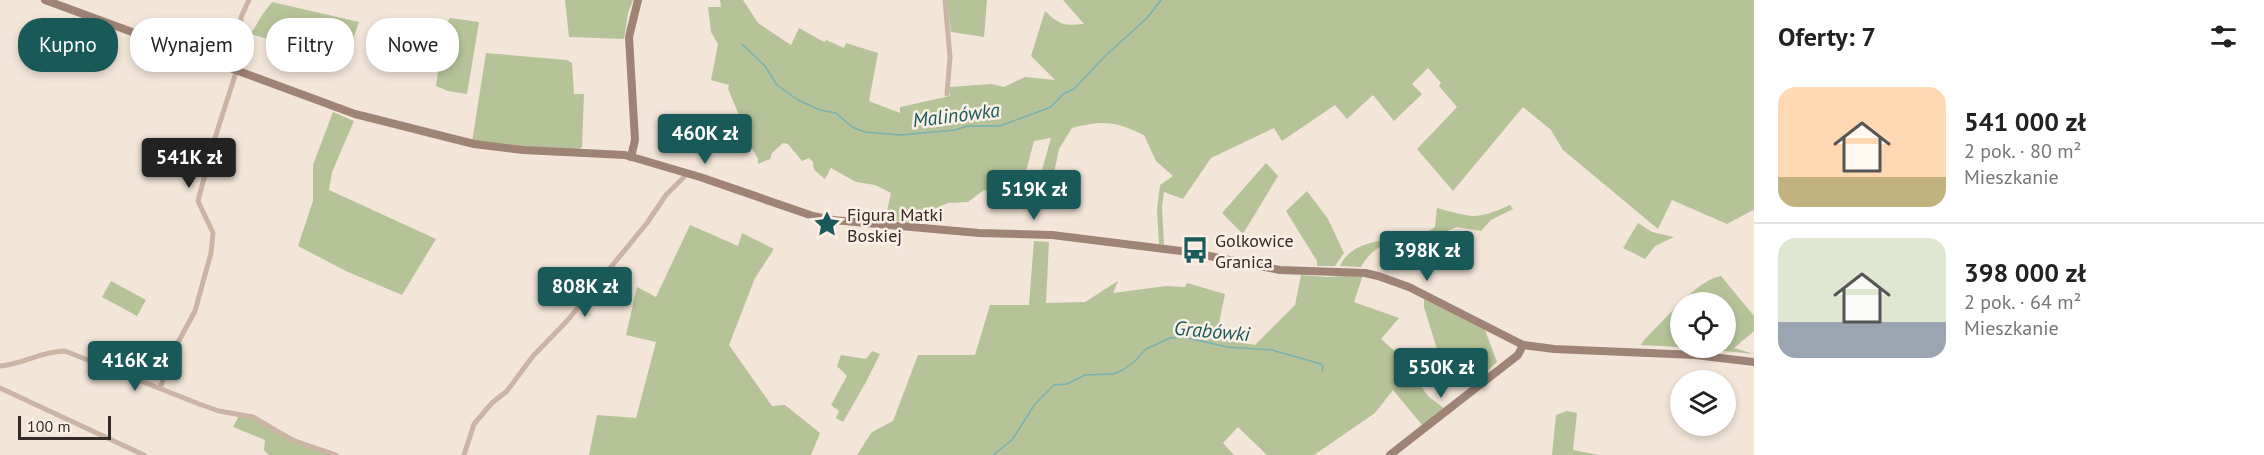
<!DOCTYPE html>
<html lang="pl">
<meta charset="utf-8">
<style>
:root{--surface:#fff;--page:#f2f2f2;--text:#222;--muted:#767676;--line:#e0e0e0;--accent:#19595a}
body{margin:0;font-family:"PT Sans",sans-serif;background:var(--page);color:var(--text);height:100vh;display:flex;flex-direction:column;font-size:22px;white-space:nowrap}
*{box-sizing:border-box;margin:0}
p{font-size:20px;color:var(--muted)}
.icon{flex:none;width:33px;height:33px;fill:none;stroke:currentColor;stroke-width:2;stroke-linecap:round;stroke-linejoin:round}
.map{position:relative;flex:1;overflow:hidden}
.side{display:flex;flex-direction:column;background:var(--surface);width:510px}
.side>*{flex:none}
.top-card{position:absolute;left:18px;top:18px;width:570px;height:54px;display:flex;gap:12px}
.tools{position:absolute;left:1670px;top:292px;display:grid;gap:12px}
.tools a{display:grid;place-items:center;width:66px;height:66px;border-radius:50%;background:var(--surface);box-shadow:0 3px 9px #0003;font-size:30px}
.scale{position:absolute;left:18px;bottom:15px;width:93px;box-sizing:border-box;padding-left:6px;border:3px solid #362a26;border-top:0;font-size:16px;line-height:21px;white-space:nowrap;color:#362a26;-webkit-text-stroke:4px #faf0e5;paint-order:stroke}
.price{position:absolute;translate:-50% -51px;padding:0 14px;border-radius:6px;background:var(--accent);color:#fff;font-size:20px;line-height:39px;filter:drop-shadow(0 2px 3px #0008)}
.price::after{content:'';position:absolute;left:50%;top:36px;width:18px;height:14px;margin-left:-9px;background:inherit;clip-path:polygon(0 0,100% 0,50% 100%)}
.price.current{background:#222;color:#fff}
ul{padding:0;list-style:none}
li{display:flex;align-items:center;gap:18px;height:150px;padding:0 24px}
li+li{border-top:2px solid var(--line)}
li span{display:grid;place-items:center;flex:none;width:168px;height:120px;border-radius:18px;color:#555}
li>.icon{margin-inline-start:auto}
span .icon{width:72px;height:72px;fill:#fffc;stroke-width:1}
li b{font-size:26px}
h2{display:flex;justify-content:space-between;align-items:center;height:72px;padding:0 24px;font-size:26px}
.pill{padding:0 21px;border-radius:24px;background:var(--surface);box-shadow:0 3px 9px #0003;font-size:21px;line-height:54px}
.pill.current{background:var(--accent);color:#fff}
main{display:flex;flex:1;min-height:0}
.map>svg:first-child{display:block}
.green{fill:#b6c398}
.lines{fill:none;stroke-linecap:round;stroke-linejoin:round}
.stream{stroke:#76b2b2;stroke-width:1.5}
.street{stroke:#ccb4a4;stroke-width:5}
.secondary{stroke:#9f8375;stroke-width:8}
.labels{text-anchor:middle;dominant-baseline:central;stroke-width:5;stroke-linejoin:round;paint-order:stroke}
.poi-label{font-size:18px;fill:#362a26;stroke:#faf0e5;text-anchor:start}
.water-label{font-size:20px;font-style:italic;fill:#19595a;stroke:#faf0e5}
</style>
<main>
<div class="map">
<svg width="1754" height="455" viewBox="0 0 1754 455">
<rect width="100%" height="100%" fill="#f3e5d8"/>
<!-- green -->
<g class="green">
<path d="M565,0h68l-5,13 -4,26 -55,-2z"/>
<path d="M720,0h23l15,23 33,22 8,-17 25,14 2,-2 18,8 2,-5 32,10 -9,48 31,12v-6l50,-11v-9l41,-3 13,3 21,-10 30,3 -24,-24 14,-45c15,14 19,15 39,13l-21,-24h691v211l-1,-1 -26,14 -55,-24 -14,29 -95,-79 -12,-20 -28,-23 -70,84 -36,-42 40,-42 -18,-21 2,-3 -13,-15 -16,16 10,10 -28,27 -21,-26 -26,24 -12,-14 -53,36 -8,-13 -63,30 -28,41 -19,-7 -2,15 2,38 -5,-1 -2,-34 3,-25 13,-9 -17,-15 -12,-26c-30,-14 -40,-15 -72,-7l-13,21 -6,29 -13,-1 11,-39 -17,3 -15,57 -35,-8 -16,12 -20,1 -21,9 -2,11 -40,-3 6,-27 -16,-8 -19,-3 -25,-14 -6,11 -11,-9 -1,-8 -4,-4 -7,3 -14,-17 -5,-1 -11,10 -2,6 -12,5v-5l-23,-41 4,-3 -11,-26 1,-4 -18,-5 7,-36 -7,-12 -3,-25h13z"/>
<path d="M947,0h40l-3,37 -33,-5z"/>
<path d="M272,2l87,20 -14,40 -94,-28 11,-19z"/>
<path d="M450,18l29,4 -12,72 -19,-3 -12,-5 8,-59z"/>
<path d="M486,53l81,7 5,3 2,31h10l-2,53 -4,3 -47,-1 -59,-7z"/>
<path d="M333,112l21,9 -22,51 -3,18 107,49 -34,56 -54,-23 -50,-26 15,-45v-36z"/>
<path d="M1266,163l12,13 -35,58 -21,-21z"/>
<path d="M1307,191l21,28 16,34 -9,13h-18v-5l-31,-50z"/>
<path d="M1510,205l3,4 -22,11 -10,11 -24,-4 -21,8 4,18 -27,9 -6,-20c-22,-1 -35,6 -46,25l-21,-1c17,-36 70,-20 95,-39l2,-19c36,9 37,13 73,-3z"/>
<path d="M1638,223l14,9 22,5 -19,9 -10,13 -22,-11z"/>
<path d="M690,225l48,21 4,-13 32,16 -19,29 -26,67 43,61 13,-1 35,28 -9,22h-222l8,-40 39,3 20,-76 -30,-7 11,-48 19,10z"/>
<path d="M1034,241l15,1 -3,61 39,-1 33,-21 -5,12 53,-7 19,1 2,-4 38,11 -9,44 39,7 40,-40 6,-30 26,2 36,-2 -9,27 45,16 -18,21 23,20 -10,9 11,12 7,-6 16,22 17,13 -22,17 -30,-36 -18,23 -61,42h-47l-29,-28 -15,16 11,12h-377l15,-23 21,-11 25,-66h57l15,-50h39z"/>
<path d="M1721,276l33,40v15l-20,17 20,6 -60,-6h31v-45h-44c11,-11 24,-24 40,-27z"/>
<path d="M111,281l35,19 -9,16 -35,-19z"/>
<path d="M1424,299l61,31 12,32 -20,19 -36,-19 -17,-55z"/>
<path d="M1680,303v44l-39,-2 3,-5z"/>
<path d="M872,351l8,3 -14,28 -23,40 -7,-4 3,-7 -8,-6 16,-29 -10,-10 4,-11 25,4z"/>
<path d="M1567,411l10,2 -4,37 26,5h-47l4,-40z"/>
<path d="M239,416l14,2 77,37h-61l-5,-5 1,-10 -32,-13z"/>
</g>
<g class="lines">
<!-- stream -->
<g class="stream">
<path d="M742,44l23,22 12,19 21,15 22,10 16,3 16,14 13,5 36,3 54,-5 13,-4h32l51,-19 12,-13 11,-5 30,-32 43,-39 14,-18"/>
<path d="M993,455l19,-15 23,-36 19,-19 13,-1 18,-9 28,-1 10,-4 12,-9 11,-12 24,-11 13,-1 44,10 45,3 49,14 2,3 -1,4"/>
</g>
<!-- street -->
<g class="street">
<path d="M945,0l5,57 -3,37"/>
<path d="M0,366c23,-2 42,-15 65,-15l134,53 20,7 34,6 39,23 44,15"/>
<path d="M0,388l144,67"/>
<path d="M160,388l15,-40 20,-37 16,-58 2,-20 -15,-32 15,-57 26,-81 2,-46 8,-17"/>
<path d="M464,455l10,-31 18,-21 15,-12 26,-35 34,-35 80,-98 19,-28 18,-18 1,-5"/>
</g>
<!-- secondary -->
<g class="secondary">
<path d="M45,0l310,114 119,30 49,6 102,5 75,22 113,39 20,4 146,13 73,2 137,17 91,18 85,3 13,3 31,11 114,58 31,4 141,6 59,7"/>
<path d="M631,157l4,-17 -6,-103 9,-37"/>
<path d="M1390,455l128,-100 5,-10"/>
</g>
</g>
<!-- icons -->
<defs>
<symbol id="sight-bare" viewBox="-9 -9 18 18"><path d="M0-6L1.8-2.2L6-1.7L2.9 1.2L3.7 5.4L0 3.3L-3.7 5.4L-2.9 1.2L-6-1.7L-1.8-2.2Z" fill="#19595a" stroke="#faf0e5" stroke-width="2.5" paint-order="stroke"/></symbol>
<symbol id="bus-bare" viewBox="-9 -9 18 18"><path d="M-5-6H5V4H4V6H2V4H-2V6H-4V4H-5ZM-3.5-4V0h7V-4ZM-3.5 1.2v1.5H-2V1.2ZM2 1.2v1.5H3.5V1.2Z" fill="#19595a" stroke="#faf0e5" stroke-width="2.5" paint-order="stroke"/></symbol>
</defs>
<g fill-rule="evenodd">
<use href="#sight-bare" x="808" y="205" width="38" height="38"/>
<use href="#bus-bare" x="1176" y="231" width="38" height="38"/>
</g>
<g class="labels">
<!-- poi labels -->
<g class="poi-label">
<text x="847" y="214">Figura Matki<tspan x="847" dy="21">Boskiej</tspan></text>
<text x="1215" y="240">Golkowice<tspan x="1215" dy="21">Granica</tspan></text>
</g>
<!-- water labels -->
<g class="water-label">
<text transform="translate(956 115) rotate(-7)">Malinówka</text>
<text transform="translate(1212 331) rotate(5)">Grabówki</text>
</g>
</g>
</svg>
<div class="tools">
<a><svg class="icon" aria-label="locate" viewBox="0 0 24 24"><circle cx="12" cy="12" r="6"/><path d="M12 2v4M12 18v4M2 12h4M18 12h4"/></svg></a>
<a><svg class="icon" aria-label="layers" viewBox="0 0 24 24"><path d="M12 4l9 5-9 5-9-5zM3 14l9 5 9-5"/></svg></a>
</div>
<div class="scale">100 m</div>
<b class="price" style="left:705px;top:165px">460K zł</b>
<b class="price current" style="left:189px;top:189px">541K zł</b>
<b class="price" style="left:1034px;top:221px">519K zł</b>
<b class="price" style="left:1427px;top:282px">398K zł</b>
<b class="price" style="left:585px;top:318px">808K zł</b>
<b class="price" style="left:135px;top:392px">416K zł</b>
<b class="price" style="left:1441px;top:399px">550K zł</b>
<div class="top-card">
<a class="pill current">Kupno</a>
<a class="pill">Wynajem</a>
<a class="pill">Filtry</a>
<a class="pill">Nowe</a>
</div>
</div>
<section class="side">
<h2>Oferty: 7<svg class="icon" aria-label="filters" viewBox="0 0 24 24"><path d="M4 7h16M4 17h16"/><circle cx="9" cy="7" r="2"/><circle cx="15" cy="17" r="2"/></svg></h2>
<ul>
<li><span style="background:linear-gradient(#ffd9b3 75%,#c2b280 0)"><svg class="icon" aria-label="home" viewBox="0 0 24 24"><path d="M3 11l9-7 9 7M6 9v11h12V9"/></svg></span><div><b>541 000 zł</b><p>2 pok. · 80 m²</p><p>Mieszkanie</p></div></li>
<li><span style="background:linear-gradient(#dfe7d0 70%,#9aa5b1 0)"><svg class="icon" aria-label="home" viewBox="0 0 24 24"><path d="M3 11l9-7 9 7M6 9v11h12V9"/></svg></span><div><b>398 000 zł</b><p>2 pok. · 64 m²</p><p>Mieszkanie</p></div></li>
</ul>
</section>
</main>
